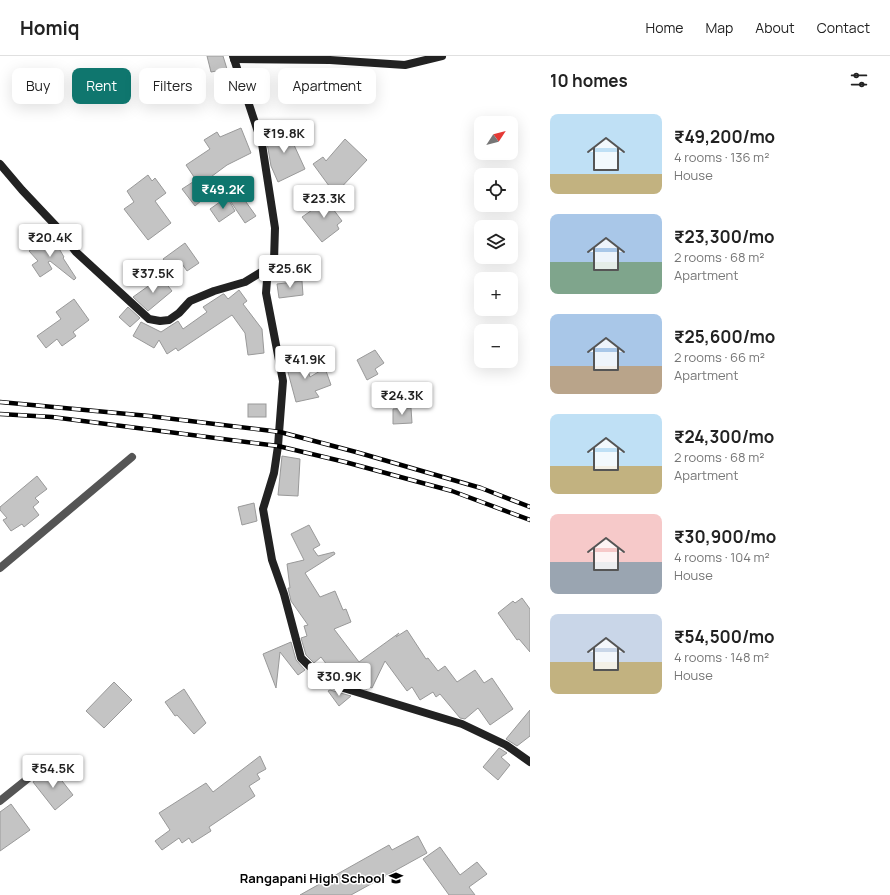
<!DOCTYPE html>
<meta charset="utf-8">
<style>
:root{--surface:#fff;--page:#f6f6f6;--text:#222;--muted:#767676;--line:#e0e0e0;--accent:#0f766e}
body{margin:0;font-family:Manrope,sans-serif;background:var(--page);color:var(--text);height:100vh;display:flex;flex-direction:column;font-size:15px;white-space:nowrap}
*{box-sizing:border-box;margin:0}
p{font-size:13px;color:var(--muted)}
.icon{flex:none;width:22px;height:22px;fill:none;stroke:currentColor;stroke-width:2;stroke-linecap:round;stroke-linejoin:round}
.map{position:relative;flex:1;overflow:hidden}
.side{display:flex;flex-direction:column;background:var(--surface);width:360px}
.side>*{flex:none}
.banner{position:absolute;left:12px;top:12px;width:380px;height:36px;display:flex;gap:8px}
.needle{width:26px;rotate:54deg}
.fabs{position:absolute;left:474px;top:60px;display:grid;gap:8px}
.fabs a{display:grid;place-items:center;width:44px;height:44px;border-radius:8px;background:var(--surface);box-shadow:0 4px 16px #0002;font-size:20px}
.price{position:absolute;translate:-50% -34px;padding:0 9px;border-radius:4px;background:#fff;color:#222;font-size:13px;line-height:26px;filter:drop-shadow(0 1px 2px #0008)}
.price::after{content:'';position:absolute;left:50%;top:24px;width:12px;height:9px;margin-left:-6px;background:inherit;clip-path:polygon(0 0,100% 0,50% 100%)}
.price.selected{background:var(--accent);color:#fff}
ul{padding:0;list-style:none}
li{display:flex;align-items:center;gap:12px;height:100px;padding:0 20px}
li span{display:grid;place-items:center;flex:none;width:112px;height:80px;border-radius:8px;color:#555}
li>.icon{margin-inline-start:auto}
span .icon{width:48px;height:48px;fill:#fffc;stroke-width:1}
li b{font-size:17px}
h2{display:flex;justify-content:space-between;align-items:center;height:48px;padding:0 20px;font-size:17px}
.tag{padding:0 14px;border-radius:8px;background:var(--surface);box-shadow:0 4px 16px #0002;font-size:14px;line-height:36px}
.tag.selected{background:var(--accent);color:#fff}
header{display:flex;align-items:center;gap:24px;box-sizing:border-box;height:56px;padding:0 20px;background:var(--surface);border-bottom:1px solid var(--line)}
header strong{font-size:19px}
nav{display:flex;gap:22px;margin-inline-start:auto;font-size:14px}
main{display:flex;flex:1;min-height:0}
.map>svg:first-child{display:block}
.building{fill:#c4c4c4;stroke:#999}
.lines{fill:none;stroke-linecap:round;stroke-linejoin:round}
.street{stroke:#555;stroke-width:8}
.secondary{stroke:#222;stroke-width:8}
.rail-casing{stroke:#000;stroke-width:4.5}
.rail{stroke:#fff;stroke-width:3;stroke-dasharray:9;stroke-linecap:butt}
.labels{text-anchor:middle;dominant-baseline:central;stroke-width:3;stroke-linejoin:round;paint-order:stroke}
.poi-label{font-size:13px;font-weight:bold;fill:#000;stroke:#fff;text-anchor:end}
</style>
<header>
<strong>Homiq</strong>
<nav><a>Home</a><a>Map</a><a>About</a><a>Contact</a></nav>
</header>
<main>
<div class="map">
<svg width="530" height="839" viewBox="0 0 530 839">
<rect width="100%" height="100%" fill="#fff"/>
<!-- building -->
<g class="building">
<path d="M207,0h16l4,13 -16,3z"/>
<path d="M293,70l7,16 -6,3 11,24 -27,13 -7,-16 -5,-29z"/>
<path d="M241,72l10,25 -24,12 -27,20 8,10 -13,11 -13,-17 14,-9 -10,-15 24,-16 -6,-9 13,-8 3,5z"/>
<path d="M345,83l22,21 -32,34 -22,-30 10,-7 3,4z"/>
<path d="M148,119l4,6 3,-3 11,15 -11,8 16,22 -23,17 -24,-31 10,-7 -7,-11z"/>
<path d="M241,139l15,21 -11,7 -14,-21z"/>
<path d="M334,139l7,10 -8,4 9,12 -5,4 2,4 -17,13 -20,-25z"/>
<path d="M227,141l8,14 -16,11 -9,-13z"/>
<path d="M51,179l13,22 -1,1 13,20 -2,2 -24,-19 -2,1 4,7 -12,8 -8,-12 6,-4 -9,-10z"/>
<path d="M185,187l14,20 -12,8 -7,-10 -9,8 -8,-10z"/>
<path d="M161,221l11,14 -24,20 -15,-14z"/>
<path d="M302,225l1,14 -24,3 -2,-14z"/>
<path d="M239,234l8,11 -4,3 19,25 2,24 -16,2 -3,-22 -13,-18 -54,36 -2,-3 -9,6 -8,-14 -5,8 -21,-12 8,-14 20,10 17,-11 5,8 24,-17 -4,-5 20,-13h1l4,5z"/>
<path d="M74,243l15,21 -16,12 3,4 -14,10 -5,-7 -11,9 -9,-12 24,-17 -5,-7z"/>
<path d="M128,251l12,11 -10,9 -11,-10z"/>
<path d="M375,294l9,13 -9,6 3,5 -11,6 -10,-20z"/>
<path d="M303,299l7,22 15,-9 6,17 -16,6 4,6 -23,5 -11,-41z"/>
<rect x="248" y="348" width="18" height="13"/>
<path d="M411,352l1,15 -19,1v-15z"/>
<path d="M282,400l18,3 -2,37 -20,-1z"/>
<path d="M37,420l10,13 -12,9 4,4 -6,5 6,8 -15,12 -2,-3 -11,7 -8,-11 4,-2 -7,-8v-3z"/>
<path d="M254,447l3,18 -15,4 -4,-18z"/>
<path d="M309,469l11,20 -7,4 5,7 16,-4 1,2 -30,19 15,24 15,-6 8,19 3,-1 5,13 -17,7 25,33 40,-29 -3,4 11,-7 19,29 2,-1 10,13 7,-5 12,16 18,-12 9,13 8,-5 21,31 -23,16 -12,-17 -13,11 -5,-1 -20,-24 -4,3 -3,-5 -13,8 -8,-13 -5,4 -22,-30 -13,27 -4,-2 -1,3 -28,-8 -18,-24 -7,6 -8,-8 -5,-17 6,-2 -3,-10 4,-1 -17,-24 -3,-13h2l-3,-24 17,-4 -13,-26z"/>
<path d="M522,542l8,11v43l-11,-13 -2,1 -19,-27 15,-12 2,2z"/>
<path d="M291,586l5,18 9,10 -7,5 -18,-23 -4,36 -13,-34z"/>
<path d="M114,626l18,18 -28,28 -18,-17z"/>
<path d="M184,633l22,34 -12,11 -17,-19 -2,1 -10,-14z"/>
<path d="M330,634l21,6 -12,10 -11,-15z"/>
<path d="M530,654v26l-13,10 -11,-7z"/>
<path d="M499,692l8,5 -6,4 9,8 -12,15 -15,-13z"/>
<path d="M260,700l6,13 -9,5 3,5 -11,7 6,10 -46,31 2,4 -19,12 -3,-5 -7,5 -3,-5 -17,12 -7,-9 15,-11 -11,-17 47,-30 7,9z"/>
<path d="M52,712l21,27 -18,15 -22,-28z"/>
<path d="M11,748l19,26 -30,21v-39z"/>
<path d="M418,780l9,17 -76,42h-51l89,-50 3,5z"/>
<path d="M440,791l20,28 17,-13 10,12 -18,13 6,8h-26l-26,-36z"/>
</g>
<g class="lines">
<!-- street -->
<g class="street">
<path d="M0,512l132,-111"/>
<path d="M0,745l51,-41"/>
</g>
<!-- secondary -->
<g class="secondary">
<path d="M233,0l29,88 13,84 -1,33 -6,7 -2,25 17,88 -5,65 -4,27 -11,36 9,51 12,34 17,64 26,25 135,41 44,21 24,17"/>
<path d="M234,3l96,1 75,5 37,-9"/>
<path d="M0,108l22,26 34,36 20,26 73,67 11,2 9,-1 10,-7 11,-12 24,-10 31,-9 23,-14"/>
</g>
<defs>
<g id="rail">
<path d="M0,346l149,14 131,16 76,20 125,36 49,19"/>
<path d="M0,358l52,3 226,29 67,16 107,29 78,29"/>
</g>
</defs>
<!-- rail casing -->
<use href="#rail" class="rail-casing"/>
<!-- rail -->
<use href="#rail" class="rail"/>
</g>
<!-- icons -->
<defs>
<symbol id="school-bare" viewBox="-9 -9 18 18"><path d="M0-5L7-2L0 1L-7-2ZM-4 1L0 2.5L4 1V4Q0 6-4 4Z" fill="#000" stroke="#fff" stroke-width="2.5" paint-order="stroke"/></symbol>
</defs>
<g fill-rule="evenodd">
<use href="#school-bare" x="386" y="812" width="20" height="20"/>
</g>
<g class="labels">
<!-- poi labels -->
<g class="poi-label">
<text x="385" y="822">Rangapani High School</text>
</g>
</g>
</svg>
<div class="fabs">
<a><svg class="needle" viewBox="-14 -14 28 28"><path d="M0-13l5 13h-10z" fill="#e53935"/><path d="M0 13l5-13h-10z" fill="#767676"/></svg></a>
<a><svg class="icon" aria-label="locate" viewBox="0 0 24 24"><circle cx="12" cy="12" r="6"/><path d="M12 2v4M12 18v4M2 12h4M18 12h4"/></svg></a>
<a><svg class="icon" aria-label="layers" viewBox="0 0 24 24"><path d="M12 4l9 5-9 5-9-5zM3 14l9 5 9-5"/></svg></a>
<a>+</a>
<a>−</a>
</div>
<b class="price" style="left:284px;top:98px">₹19.8K</b>
<b class="price selected" style="left:223px;top:154px">₹49.2K</b>
<b class="price" style="left:324px;top:163px">₹23.3K</b>
<b class="price" style="left:50px;top:202px">₹20.4K</b>
<b class="price" style="left:290px;top:233px">₹25.6K</b>
<b class="price" style="left:153px;top:238px">₹37.5K</b>
<b class="price" style="left:305px;top:324px">₹41.9K</b>
<b class="price" style="left:402px;top:360px">₹24.3K</b>
<b class="price" style="left:339px;top:641px">₹30.9K</b>
<b class="price" style="left:53px;top:733px">₹54.5K</b>
<div class="banner">
<a class="tag">Buy</a>
<a class="tag selected">Rent</a>
<a class="tag">Filters</a>
<a class="tag">New</a>
<a class="tag">Apartment</a>
</div>
</div>
<section class="side">
<h2>10 homes<svg class="icon" aria-label="filters" viewBox="0 0 24 24"><path d="M4 7h16M4 17h16"/><circle cx="9" cy="7" r="2"/><circle cx="15" cy="17" r="2"/></svg></h2>
<ul>
<li><span style="background:linear-gradient(#bfe0f5 75%,#c2b280 0)"><svg class="icon" aria-label="home" viewBox="0 0 24 24"><path d="M3 11l9-7 9 7M6 9v11h12V9"/></svg></span><div><b>₹49,200/mo</b><p>4 rooms · 136 m²</p><p>House</p></div></li>
<li><span style="background:linear-gradient(#a9c7e8 60%,#7fa58c 0)"><svg class="icon" aria-label="home" viewBox="0 0 24 24"><path d="M3 11l9-7 9 7M6 9v11h12V9"/></svg></span><div><b>₹23,300/mo</b><p>2 rooms · 68 m²</p><p>Apartment</p></div></li>
<li><span style="background:linear-gradient(#a9c7e8 65%,#b9a48a 0)"><svg class="icon" aria-label="home" viewBox="0 0 24 24"><path d="M3 11l9-7 9 7M6 9v11h12V9"/></svg></span><div><b>₹25,600/mo</b><p>2 rooms · 66 m²</p><p>Apartment</p></div></li>
<li><span style="background:linear-gradient(#bfe0f5 65%,#c2b280 0)"><svg class="icon" aria-label="home" viewBox="0 0 24 24"><path d="M3 11l9-7 9 7M6 9v11h12V9"/></svg></span><div><b>₹24,300/mo</b><p>2 rooms · 68 m²</p><p>Apartment</p></div></li>
<li><span style="background:linear-gradient(#f6c9c9 60%,#9aa5b1 0)"><svg class="icon" aria-label="home" viewBox="0 0 24 24"><path d="M3 11l9-7 9 7M6 9v11h12V9"/></svg></span><div><b>₹30,900/mo</b><p>4 rooms · 104 m²</p><p>House</p></div></li>
<li><span style="background:linear-gradient(#c9d6e8 60%,#c2b280 0)"><svg class="icon" aria-label="home" viewBox="0 0 24 24"><path d="M3 11l9-7 9 7M6 9v11h12V9"/></svg></span><div><b>₹54,500/mo</b><p>4 rooms · 148 m²</p><p>House</p></div></li>
</ul>
</section>
</main>
